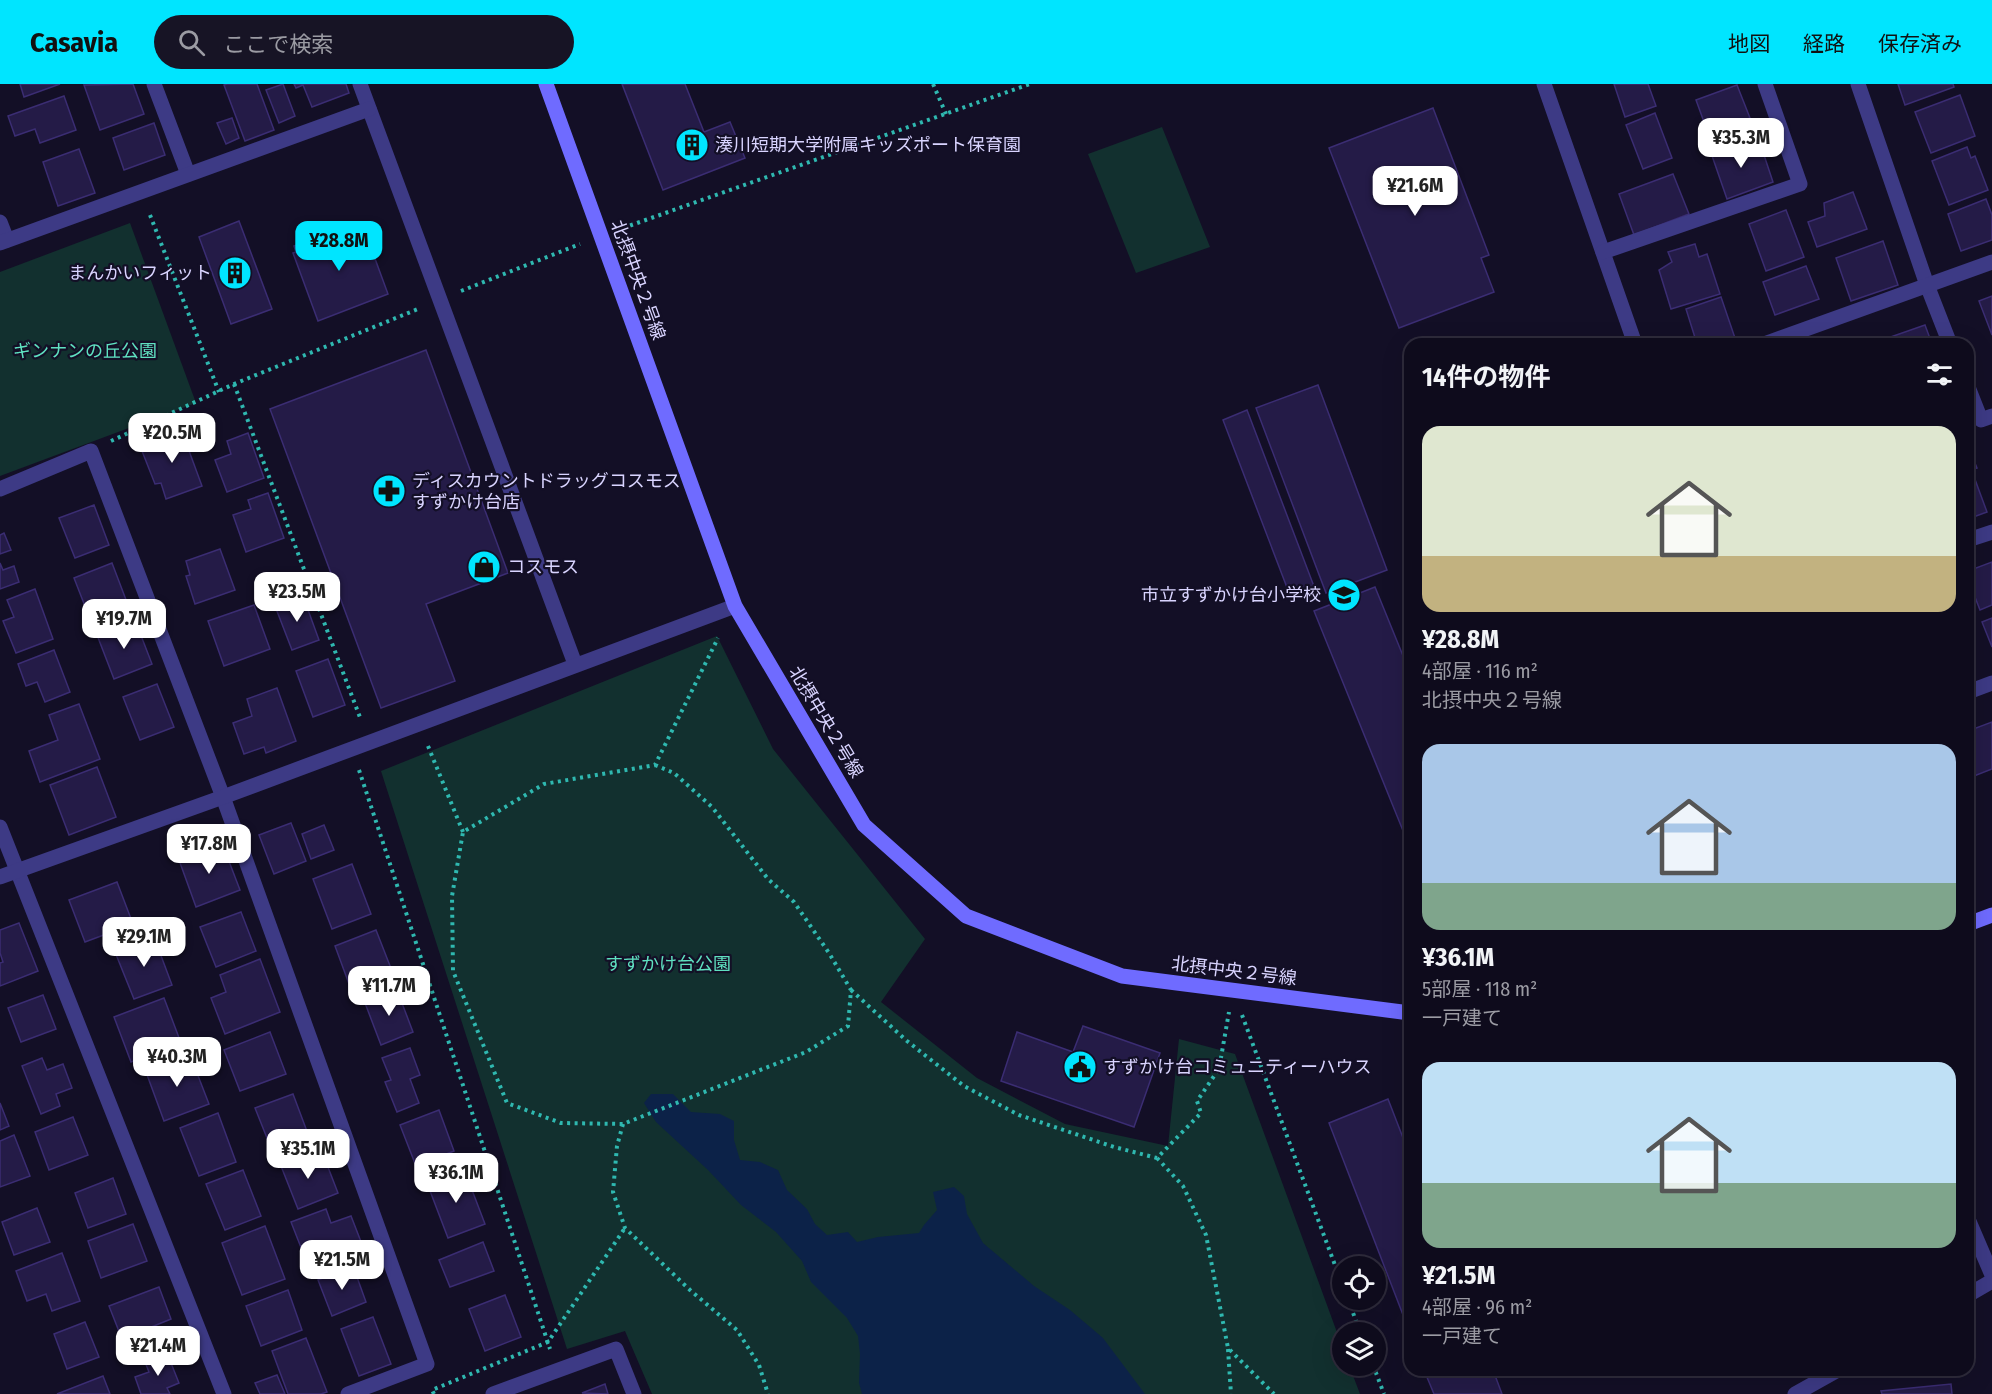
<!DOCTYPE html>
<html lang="ja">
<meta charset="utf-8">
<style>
:root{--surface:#0e0b1c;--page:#171425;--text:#f1f3f6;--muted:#9b9ba3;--line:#2e2b3b;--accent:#00e5ff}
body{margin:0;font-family:"Fira Sans Condensed","Noto Sans JP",sans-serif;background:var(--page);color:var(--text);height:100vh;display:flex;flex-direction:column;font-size:22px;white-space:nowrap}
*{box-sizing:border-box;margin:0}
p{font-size:20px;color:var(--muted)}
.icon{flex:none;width:33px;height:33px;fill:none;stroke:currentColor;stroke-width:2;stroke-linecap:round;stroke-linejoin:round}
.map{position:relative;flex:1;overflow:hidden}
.drawer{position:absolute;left:1404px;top:254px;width:570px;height:1038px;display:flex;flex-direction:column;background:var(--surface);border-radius:18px;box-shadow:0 6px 24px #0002,0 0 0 2px var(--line)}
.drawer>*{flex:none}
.controls{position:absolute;left:1332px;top:1172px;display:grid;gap:12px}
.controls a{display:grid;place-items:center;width:54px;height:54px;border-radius:50%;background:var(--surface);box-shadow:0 6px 24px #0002,0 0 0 2px var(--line);font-size:30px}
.price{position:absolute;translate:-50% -51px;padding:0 14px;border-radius:12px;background:#fff;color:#222;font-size:20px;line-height:39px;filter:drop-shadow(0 2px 3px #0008)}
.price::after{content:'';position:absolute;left:50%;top:36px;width:18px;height:14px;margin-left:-9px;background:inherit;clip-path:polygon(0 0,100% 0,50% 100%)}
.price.current{background:var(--accent);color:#111}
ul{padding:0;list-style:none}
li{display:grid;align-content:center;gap:12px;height:318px;padding:0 18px}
li span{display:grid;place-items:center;height:186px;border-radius:18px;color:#555}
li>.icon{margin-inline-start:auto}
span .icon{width:108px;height:108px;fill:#fffc;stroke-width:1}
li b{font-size:26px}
h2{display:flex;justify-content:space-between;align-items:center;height:72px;padding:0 18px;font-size:26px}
header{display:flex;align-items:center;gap:36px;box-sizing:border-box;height:84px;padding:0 30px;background:var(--accent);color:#111}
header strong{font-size:28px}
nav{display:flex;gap:33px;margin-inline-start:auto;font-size:21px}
.search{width:420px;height:54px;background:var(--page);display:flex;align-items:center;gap:15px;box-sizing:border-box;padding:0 21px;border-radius:33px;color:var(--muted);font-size:22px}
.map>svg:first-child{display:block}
.green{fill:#12302f}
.water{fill:#0c2248}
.building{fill:#241b47;stroke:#3b2d73;stroke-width:1.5}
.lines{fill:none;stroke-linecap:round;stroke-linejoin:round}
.path{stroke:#2fb8b0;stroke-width:4;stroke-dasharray:3 4.5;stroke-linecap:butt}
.street{stroke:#3d3a85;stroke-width:15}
.secondary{stroke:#6f6bff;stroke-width:15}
.labels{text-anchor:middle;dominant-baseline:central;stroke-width:4.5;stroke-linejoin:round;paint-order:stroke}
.poi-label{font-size:18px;fill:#d9d4ff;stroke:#130f26;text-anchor:start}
.street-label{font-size:18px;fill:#d9d4ff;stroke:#130f26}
.park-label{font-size:18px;fill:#5fe0c0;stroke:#130f26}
</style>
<header>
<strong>Casavia</strong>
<div class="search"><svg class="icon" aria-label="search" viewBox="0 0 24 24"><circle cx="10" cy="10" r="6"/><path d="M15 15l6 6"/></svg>ここで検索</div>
<nav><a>地図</a><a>経路</a><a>保存済み</a></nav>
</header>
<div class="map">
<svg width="1992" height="1310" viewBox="0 0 1992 1310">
<rect width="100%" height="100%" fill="#130f26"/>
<!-- green -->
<g class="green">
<path d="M1162,43l48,120 -74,26 -48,-119z"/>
<path d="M130,139l66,180 -196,73v-204z"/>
<path d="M717,552l56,113 152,190 -44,63 96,76 88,46 103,22 11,-107 56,15 107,292v19h7l11,29h-708l-27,-63 -58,18 -186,-578z"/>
</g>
<!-- water -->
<path class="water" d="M651,1010h22l18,18 29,2 14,7v19l6,20 20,2 18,8 9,20 20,19 8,15 12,11 21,-3 9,10 21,-5 41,-4 5,-8 13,-15 -4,-18 21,-5 10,9 3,18 16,29 51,43 36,24 33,28 42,56h-283l-3,-11 1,-29 -2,-18 -11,-18 -36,-36 -9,-21 -26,-29 -35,-27 -33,-35 -52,-48 -12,-19z"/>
<!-- building -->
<g class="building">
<path d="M20,0h40l-36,13z"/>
<path d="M133,0l11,30 -44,16 -16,-45z"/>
<path d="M227,0h30l17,46 -29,11 -21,-56z"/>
<path d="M283,0l12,32 -16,7 -13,-33z"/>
<path d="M294,0h52l3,9 -37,14 -9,-22 -7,3z"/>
<path d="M622,0h63l19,48 26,-10 15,36 -82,32z"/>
<path d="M1614,0h34l8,22 -31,11z"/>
<path d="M1898,0h55l1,3 -49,18z"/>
<path d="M1737,1l13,33 -9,3 4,11 -33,12 -16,-44z"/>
<path d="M1960,11l15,41 -44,17 -16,-41z"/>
<path d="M64,12l12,34 -36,13 -5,-14 -20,7 -7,-20z"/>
<path d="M1433,24l56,147 -8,3 13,34 -95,36 -70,-180z"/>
<path d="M1655,29l17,45 -29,11 -17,-44z"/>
<path d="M232,34l7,20 -13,6 -9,-21z"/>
<path d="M154,39l11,32 -41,15 -11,-32z"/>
<path d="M1740,59l2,6 18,-6 13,39 -46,17 -17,-49 14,-5 1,3z"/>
<path d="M1967,63l4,11 4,-2 13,34 -39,15 -17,-44z"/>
<path d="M79,65l16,44 -37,13 -15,-44z"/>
<path d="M1673,90l16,40 -55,21 -15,-41z"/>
<path d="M1853,108l14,37 -50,18 -9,-25 17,-6 -1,-13z"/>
<path d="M1986,115l6,16v25l-31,11 -13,-37z"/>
<path d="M1786,126l18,47 -38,14 -17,-47z"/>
<path d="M239,137l33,88 -41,15 -32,-87z"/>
<path d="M363,142l25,68 -70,27 -25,-68 3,-1 -2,-6 30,-11 2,5z"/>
<path d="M1883,157l15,44 -47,16 -15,-43z"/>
<path d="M1695,160l4,13 8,-3 13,40 -49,15 -12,-39 13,-8 -4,-10z"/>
<path d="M1806,182l13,33 -44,16 -12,-33z"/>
<path d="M1992,212v39l-13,-34z"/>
<path d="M1721,213l15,44 -8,3h-31l-11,-35z"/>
<path d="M1925,241l7,19h-49l-1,-4z"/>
<path d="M426,266l82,223 -82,31 29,77 -74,27 -111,-299z"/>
<path d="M1318,301l69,185 -61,23 -70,-185z"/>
<path d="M1247,326l68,179 -24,9 -68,-178z"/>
<path d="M181,345l21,57 -36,13 -5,-16 -6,1 -13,-33 6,-2 -2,-7z"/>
<path d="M248,349l16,45 -37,14 -12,-32 16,-6 -4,-13z"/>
<path d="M1968,362l9,22 -9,3z"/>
<path d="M1973,390l14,38 -19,7v-43z"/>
<path d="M268,409l16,45 -38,14 -13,-37 18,-6 -3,-9z"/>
<path d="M94,421l15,40 -34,13 -16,-40z"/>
<path d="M4,449l7,17 -11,4v-19z"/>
<path d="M220,465l15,41 -40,14 -9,-28 4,-1 -4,-14z"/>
<path d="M1992,478v43l-12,5 -12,-31v-8z"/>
<path d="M0,479l3,7 11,-4 5,16 -19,7z"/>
<path d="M112,479l16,42 -38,14 -16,-41z"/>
<path d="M1375,503l35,86v175l-96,-237z"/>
<path d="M35,505l18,50 -37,14 -13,-32 11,-4 -7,-17z"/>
<path d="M303,512l16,44 -27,10 -17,-44z"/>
<path d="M254,521l16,44 -46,17 -16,-45z"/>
<path d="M1992,534v29l-10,-25z"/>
<path d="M135,536l17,44 -38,15 -17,-44z"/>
<path d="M54,566l16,42 -25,10 -8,-20 -11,4 -8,-22z"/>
<path d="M328,575l17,46 -32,12 -17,-46z"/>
<path d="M157,600l17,43 -34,13 -17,-43z"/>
<path d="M277,604l19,53 -30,12 -2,-6 -20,7 -11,-31 19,-7 -5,-17z"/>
<path d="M79,620l21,55 -60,23 -11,-31 29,-11 -9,-25z"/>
<path d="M1992,638v47l-18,7 -6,-18v-27z"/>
<path d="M97,683l19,50 -47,18 -19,-50z"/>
<path d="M291,739l15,38 -32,13 -15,-39z"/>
<path d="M324,741l10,25 -23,9 -9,-25z"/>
<path d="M222,759l18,47 -44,17 -17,-47z"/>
<path d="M352,780l19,50 -39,15 -19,-50z"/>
<path d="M117,798l16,42 -48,18 -16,-42z"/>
<path d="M241,828l15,39 -40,16 -16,-40z"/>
<path d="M19,839l19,48 -38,15v-23l3,-1 -3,-9v-23z"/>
<path d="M376,846l18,46 -42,16 -17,-46z"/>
<path d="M154,853l18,48 -38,14 -19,-47z"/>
<path d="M260,875l20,53 -55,22 -14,-36 15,-6 -6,-17z"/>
<path d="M397,906l16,42 -32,13 -16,-42z"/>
<path d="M43,911l13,34 -35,13 -13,-34z"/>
<path d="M164,914l17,45 -50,19 -17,-45z"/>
<path d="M1083,942l77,27 -26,74 -133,-46 16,-49 56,20z"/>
<path d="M270,948l16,42 -46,17 -16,-41z"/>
<path d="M410,964l10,27 -10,4 9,24 -22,9 -12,-30 6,-2 -9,-22z"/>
<path d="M190,971l19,49 -45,17 -18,-49z"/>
<path d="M42,974l5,12 16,-6 9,24 -16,6 4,12 -19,8 -19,-48z"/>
<path d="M293,1010l15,40 -37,14 -16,-40z"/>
<path d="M1388,1015l22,57v177l-81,-210z"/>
<path d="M0,1019l9,23 -9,4z"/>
<path d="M439,1026l15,41 -38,15 -16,-41z"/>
<path d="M218,1029l18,49 -37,14 -19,-48z"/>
<path d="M73,1033l15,38 -39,15 -14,-38z"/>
<path d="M14,1051l16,41 -30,11v-46z"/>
<path d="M306,1066l6,18 14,-6 12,31 -40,16 -19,-48z"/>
<path d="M464,1085l21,55 -37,14 -21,-55z"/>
<path d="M243,1086l18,46 -36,14 -19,-46z"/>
<path d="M113,1094l13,36 -38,14 -13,-35z"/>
<path d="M37,1124l13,34 -36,13 -12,-33z"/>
<path d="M326,1125l5,14 20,-7 14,36 -54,21 -20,-51z"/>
<path d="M133,1140l14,37 -46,17 -13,-37z"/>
<path d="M265,1142l20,53 -43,16 -20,-52z"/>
<path d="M483,1158l11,29 -44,16 -11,-27z"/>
<path d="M62,1169l18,48 -28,10 -6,-17 -19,7 -11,-30z"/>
<path d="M353,1182l13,36 -34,14 -14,-36z"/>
<path d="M159,1203l12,32 -49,20 -13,-33z"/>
<path d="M288,1206l14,40 -41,16 -15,-40z"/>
<path d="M505,1211l16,42 -36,14 -16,-42z"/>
<path d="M373,1233l18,47 -32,12 -18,-47z"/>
<path d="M85,1238l14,35 -32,12 -13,-35z"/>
<path d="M306,1254l21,54 -6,2h-33l-16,-43z"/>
<path d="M167,1269l12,30 -12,5 3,6h-29l-6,-17 14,-5 -4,-10z"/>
<path d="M1424,1286h69l9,24h-68z"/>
<path d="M277,1291l8,19h-25l-5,-11z"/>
<path d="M103,1292l7,18h-53z"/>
<path d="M605,1300l3,10 -26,-1z"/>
<path d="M1951,1300l1,10h-70l-1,-3z"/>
</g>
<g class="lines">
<!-- path -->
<g class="path">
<path d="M933,0l13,30"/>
<path d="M150,131l69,177"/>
<path d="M623,144l407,-144"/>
<path d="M461,207l119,-47"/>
<path d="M234,300l127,336"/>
<path d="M111,357l123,-57 184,-75"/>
<path d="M428,662l35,86"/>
<path d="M655,681l19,8 38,34 56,72 26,23 35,51 22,37 -3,36 -42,26 -183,72 -62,-1 -54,-20 -54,-132 -1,-75 11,-64 81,-48 111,-19 63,-127"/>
<path d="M359,686l191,579"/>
<path d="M851,906l56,51 57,45 55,29 95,32 43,11 44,-45 -4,-12 22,-32 10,-57"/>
<path d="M1242,931l100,269"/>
<path d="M623,1040l-6,22 -4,46 12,36 65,62 47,40 22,35 9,29"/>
<path d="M1157,1074l26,28 23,49 22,113 46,46"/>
<path d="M1348,1215l12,33"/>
<path d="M1228,1265l3,45"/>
<path d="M1373,1281l11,29"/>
<path d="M434,1310l-2,-4 116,-48 77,-114"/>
</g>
<!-- street -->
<g class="street">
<path d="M154,0l34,90"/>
<path d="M360,0l215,580"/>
<path d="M1544,0l91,260"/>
<path d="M1858,0l69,201 23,59"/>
<path d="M0,138l7,18"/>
<path d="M0,159l369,-134"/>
<path d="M1603,168l197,-68 -35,-100"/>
<path d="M1764,260l228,-82"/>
<path d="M1968,303l13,33 11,-4"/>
<path d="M0,405l91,-38 132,346 204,567 -79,30"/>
<path d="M1968,456l24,-8"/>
<path d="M1968,608l24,-9"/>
<path d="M0,743l224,567"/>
<path d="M0,793l223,-80 512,-191"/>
<path d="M1968,1135l24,56"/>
<path d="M1968,1211l24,-14"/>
<path d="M493,1310l123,-45 18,45"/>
<path d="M1795,1310l43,-24"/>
</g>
<!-- secondary -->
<g class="secondary">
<path d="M546,0l189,522 129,219 102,91 156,60 288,37"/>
<path d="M1968,840l24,-9"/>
</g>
</g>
<!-- icons -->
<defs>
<symbol id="building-disc" viewBox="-11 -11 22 22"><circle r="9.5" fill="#00e5ff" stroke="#130f26"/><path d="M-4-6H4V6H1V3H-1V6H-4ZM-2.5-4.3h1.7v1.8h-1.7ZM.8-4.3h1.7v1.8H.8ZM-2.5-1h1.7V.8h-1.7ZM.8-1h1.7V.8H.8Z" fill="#111"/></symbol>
<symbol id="pharmacy-disc" viewBox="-11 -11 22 22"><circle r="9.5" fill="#00e5ff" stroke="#130f26"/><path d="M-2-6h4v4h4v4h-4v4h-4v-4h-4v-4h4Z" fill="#111"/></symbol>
<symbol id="shop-disc" viewBox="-11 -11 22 22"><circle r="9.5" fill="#00e5ff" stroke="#130f26"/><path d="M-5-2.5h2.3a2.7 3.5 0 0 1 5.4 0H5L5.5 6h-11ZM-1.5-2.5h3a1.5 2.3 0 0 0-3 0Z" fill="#111"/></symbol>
<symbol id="school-disc" viewBox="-11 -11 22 22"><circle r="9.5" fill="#00e5ff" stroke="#130f26"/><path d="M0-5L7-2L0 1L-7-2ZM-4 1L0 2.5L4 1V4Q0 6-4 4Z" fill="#111"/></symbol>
<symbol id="civic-disc" viewBox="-11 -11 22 22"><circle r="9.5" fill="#00e5ff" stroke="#130f26"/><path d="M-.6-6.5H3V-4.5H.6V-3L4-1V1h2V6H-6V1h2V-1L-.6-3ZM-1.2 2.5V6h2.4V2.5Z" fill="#111"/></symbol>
</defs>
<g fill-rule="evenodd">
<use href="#building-disc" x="673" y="42" width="38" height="38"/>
<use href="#building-disc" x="216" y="170" width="38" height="38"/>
<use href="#pharmacy-disc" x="370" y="388" width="38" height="38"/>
<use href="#shop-disc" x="465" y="464" width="38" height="38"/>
<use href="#school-disc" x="1325" y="492" width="38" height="38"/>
<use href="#civic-disc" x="1061" y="964" width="38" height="38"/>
</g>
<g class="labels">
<!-- poi labels -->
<g class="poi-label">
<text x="715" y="61">湊川短期大学附属キッズポート保育園</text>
<text x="212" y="189" text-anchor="end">まんかいフィット</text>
<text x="412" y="397">ディスカウントドラッグコスモス<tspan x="412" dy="21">すずかけ台店</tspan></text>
<text x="507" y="483">コスモス</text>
<text x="1321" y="511" text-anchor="end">市立すずかけ台小学校</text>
<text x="1103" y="983">すずかけ台コミュニティーハウス</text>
</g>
<!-- street labels -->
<g class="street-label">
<text transform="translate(638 196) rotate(70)">北摂中央２号線</text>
<text transform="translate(826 638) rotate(59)">北摂中央２号線</text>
<text transform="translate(1234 887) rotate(7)">北摂中央２号線</text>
</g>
<!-- park labels -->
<g class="park-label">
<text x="85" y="267">ギンナンの丘公園</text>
<text x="668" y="880">すずかけ台公園</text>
</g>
</g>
</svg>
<div class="controls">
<a><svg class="icon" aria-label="locate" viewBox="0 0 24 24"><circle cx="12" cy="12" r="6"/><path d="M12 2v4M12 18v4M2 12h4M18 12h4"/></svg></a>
<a><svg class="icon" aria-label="layers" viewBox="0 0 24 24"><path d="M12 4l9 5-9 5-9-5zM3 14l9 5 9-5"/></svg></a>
</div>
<b class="price" style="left:1741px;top:85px">¥35.3M</b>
<b class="price" style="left:1415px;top:133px">¥21.6M</b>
<b class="price current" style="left:339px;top:188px">¥28.8M</b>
<b class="price" style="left:172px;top:380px">¥20.5M</b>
<b class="price" style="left:297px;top:539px">¥23.5M</b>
<b class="price" style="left:124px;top:566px">¥19.7M</b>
<b class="price" style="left:209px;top:791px">¥17.8M</b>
<b class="price" style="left:144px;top:884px">¥29.1M</b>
<b class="price" style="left:389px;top:933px">¥11.7M</b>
<b class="price" style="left:177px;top:1004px">¥40.3M</b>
<b class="price" style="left:308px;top:1096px">¥35.1M</b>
<b class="price" style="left:456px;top:1120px">¥36.1M</b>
<b class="price" style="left:342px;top:1207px">¥21.5M</b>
<b class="price" style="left:158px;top:1293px">¥21.4M</b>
<section class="drawer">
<h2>14件の物件<svg class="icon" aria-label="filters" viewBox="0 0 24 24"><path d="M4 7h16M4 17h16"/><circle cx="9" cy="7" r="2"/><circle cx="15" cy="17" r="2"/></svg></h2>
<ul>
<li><span style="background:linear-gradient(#dfe7d0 70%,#c2b280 0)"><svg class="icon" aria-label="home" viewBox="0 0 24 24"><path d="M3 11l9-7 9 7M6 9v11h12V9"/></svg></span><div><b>¥28.8M</b><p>4部屋 · 116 m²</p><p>北摂中央２号線</p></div></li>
<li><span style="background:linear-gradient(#a9c7e8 75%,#7fa58c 0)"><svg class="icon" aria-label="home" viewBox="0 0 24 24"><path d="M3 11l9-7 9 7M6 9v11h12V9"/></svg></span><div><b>¥36.1M</b><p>5部屋 · 118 m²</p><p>一戸建て</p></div></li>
<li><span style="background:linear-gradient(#bfe0f5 65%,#7fa58c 0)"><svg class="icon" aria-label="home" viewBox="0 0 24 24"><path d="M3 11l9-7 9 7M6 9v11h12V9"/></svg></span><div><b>¥21.5M</b><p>4部屋 · 96 m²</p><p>一戸建て</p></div></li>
</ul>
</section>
</div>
